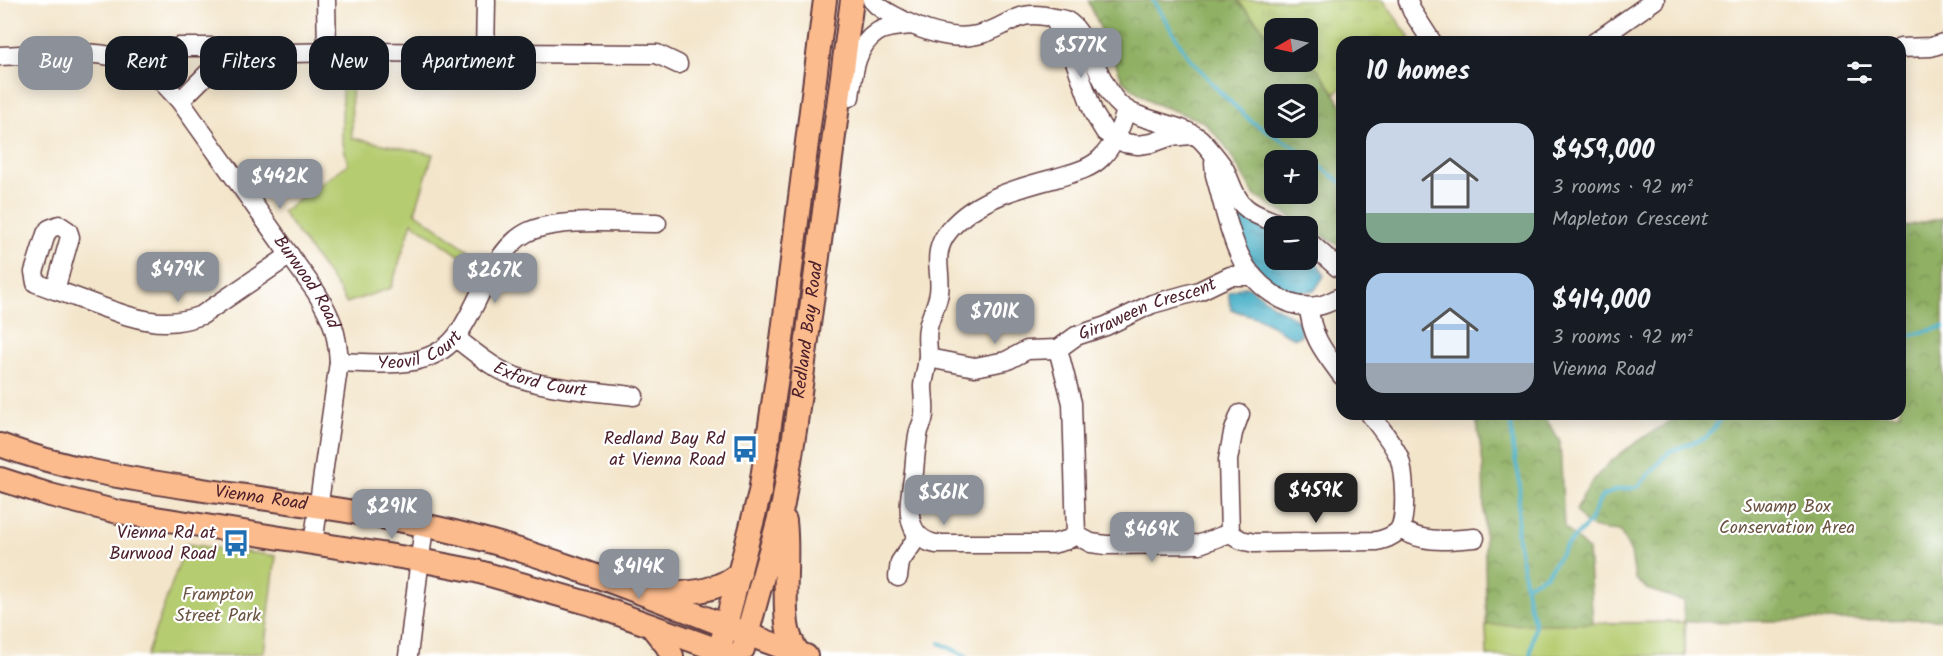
<!DOCTYPE html>
<meta charset="utf-8">
<style>
:root{--surface:#171b24;--page:#242831;--text:#f1f3f6;--muted:#9ea1a6;--accent:#8c9099}
body{margin:0;font-family:Kalam,sans-serif;background:var(--page);color:var(--text);height:100vh;display:flex;flex-direction:column;font-size:22px;white-space:nowrap}
*{box-sizing:border-box;margin:0}
p{font-size:20px;color:var(--muted)}
.icon{flex:none;width:33px;height:33px;fill:none;stroke:currentColor;stroke-width:2;stroke-linecap:round;stroke-linejoin:round}
.map{position:relative;flex:1;overflow:hidden}
.side{position:absolute;left:1336px;top:36px;width:570px;height:384px;display:flex;flex-direction:column;background:var(--surface);border-radius:18px;box-shadow:0 3px 15px #0003}
.side>*{flex:none}
.guide{position:absolute;left:18px;top:36px;width:570px;height:54px;display:flex;gap:12px}
.needle{width:39px;rotate:261deg}
.controls{position:absolute;left:1264px;top:18px;display:grid;gap:12px}
.controls a{display:grid;place-items:center;width:54px;height:54px;border-radius:12px;background:var(--surface);box-shadow:0 3px 15px #0003;font-size:30px}
.price{position:absolute;translate:-50% -51px;padding:0 14px;border-radius:12px;background:var(--accent);color:#fff;font-size:20px;line-height:39px;filter:drop-shadow(0 2px 3px #0008)}
.price::after{content:'';position:absolute;left:50%;top:36px;width:18px;height:14px;margin-left:-9px;background:inherit;clip-path:polygon(0 0,100% 0,50% 100%)}
.price.on{background:#222;color:#fff}
ul{padding:0;list-style:none}
li{display:flex;align-items:center;gap:18px;height:150px;padding:0 30px}
li span{display:grid;place-items:center;flex:none;width:168px;height:120px;border-radius:18px;color:#555}
li>.icon{margin-inline-start:auto}
span .icon{width:72px;height:72px;fill:#fffc;stroke-width:1}
li b{font-size:26px}
h2{display:flex;justify-content:space-between;align-items:center;height:72px;padding:0 30px;font-size:26px}
.chip{padding:0 21px;border-radius:18px;background:var(--surface);box-shadow:0 3px 15px #0003;font-size:21px;line-height:54px}
.chip.on{background:var(--accent);color:#fff}
.map>svg:first-child{display:block}
.grass{fill:url(#grass-tufts);stroke:#80764e;stroke-width:1.5}
.forest{fill:url(#forest-crowns);stroke:#6d6847;stroke-width:1.5;fill-rule:evenodd}
.green{fill:#b6cc71;stroke:#80764e;stroke-width:1.5}
.water{fill:url(#water-ripples);stroke:#4a687a;stroke-width:1.5}
.lines{fill:none;stroke-linecap:round;stroke-linejoin:round}
.stream{stroke:#49b0c8;stroke-width:4}
.minor-casing{stroke:#633d43;stroke-width:21}
.major-casing{stroke:#633d43;stroke-width:26}
.minor{stroke:#fff;stroke-width:18}
.major{stroke:#fbbb8d;stroke-width:22}
.labels{text-anchor:middle;dominant-baseline:central;stroke-width:4.5;stroke-linejoin:round;paint-order:stroke}
.street-label{font-size:18px;fill:#4a1f2b;stroke:#fff}
.poi-label{font-size:18px;fill:#4a1f2b;stroke:#fff;text-anchor:end}
.park-label{font-size:18px;fill:#6a5340;stroke:#fff}
</style>
<div class="map">
<svg width="1943" height="656" viewBox="0 0 1943 656">
<defs>
<pattern id="grass-tufts" width="24" height="20" patternUnits="userSpaceOnUse" patternTransform="scale(1.5)"><rect width="24" height="20" fill="#b6cc71"/><path d="M3 7l-1-3M5 7V3M7 7l1-3M15 17l-1-3M17 17v-4M19 17l1-3" fill="none" stroke="#9eaf62"/></pattern>
<pattern id="forest-crowns" width="20" height="18" patternUnits="userSpaceOnUse" patternTransform="scale(1.5)"><rect width="20" height="18" fill="#90b063"/><path d="M2 6a3 3 0 1 1 6 0M12 15a3 3 0 1 1 6 0" fill="none" stroke="#788f52"/></pattern>
<pattern id="water-ripples" width="26" height="14" patternUnits="userSpaceOnUse" patternTransform="scale(1.5)"><rect width="26" height="14" fill="#49b0c8"/><path d="M2 4q2-2 4 0t4 0M15 11q2-2 4 0t4 0" fill="none" stroke="#3f8fa3"/></pattern>
</defs>
<rect width="100%" height="100%" fill="#fff"/>
<filter id="ink" filterUnits="userSpaceOnUse"><feTurbulence type="fractalNoise" baseFrequency=".0167" numOctaves="2"/><feDisplacementMap in="SourceGraphic" scale="12" xChannelSelector="R" yChannelSelector="G"/><feConvolveMatrix kernelMatrix="1 2 1 2 8 2 1 2 1" color-interpolation-filters="sRGB"/></filter>
<filter id="wash" filterUnits="userSpaceOnUse"><feTurbulence type="fractalNoise" baseFrequency=".008" numOctaves="4" result="noise"/><feDisplacementMap in="SourceGraphic" scale="24" xChannelSelector="R" yChannelSelector="G"/><feGaussianBlur stdDeviation="1.35" result="paint"/><feColorMatrix in="noise" values="0 0 0 0 0 0 0 0 0 0 0 0 0 0 0 0 0 1.4 0 .05"/><feComposite in="paint" operator="in"/></filter>
<g filter="url(#wash)">
<rect width="100%" height="100%" fill="#f3e5ca"/>
<!-- grass -->
<path class="grass" d="M1237,0h146l28,39 -5,3h-64v46l-7,6 -17,-25 -15,-7h5v-34h-33v14z"/>
<!-- forest -->
<g class="forest">
<path d="M1088,0h149l38,42v20h28l15,7 24,36v142l-87,-51 -31,-52 -20,-22 -53,-20 -28,-21zM1275,94h33v34h-33zM1308,160v34h-33v-34z"/>
<path d="M1943,218v401l-258,3v34l-80,-33 79,-1 -1,-21 -36,-12 -12,-11 -4,-25 -11,-22c-22,-2 -33,0 -44,-21 21,-49 58,-65 100,-93v-3h224l1,-187z"/>
<path d="M1471,414h72l17,28 4,85 24,23 5,73 5,8 -111,25 -4,-192 -6,-41z"/>
</g>
<!-- green -->
<g class="green">
<path d="M342,73h9l1,65 81,16 -18,58 67,48 -5,8 -65,-46 -21,66 -45,15 -7,-13 -57,-78 66,-48 -6,-25z"/>
<path d="M186,544l90,12 -12,96 -24,4h-94z"/>
<path d="M1684,622l1,34h-198l-1,-31z"/>
</g>
<!-- water -->
<g class="water">
<path d="M1238,213l37,19v28h33v-7c8,7 13,13 16,23l-9,14c-9,2 -19,4 -27,1 -24,-7 -57,-53 -50,-78z"/>
<path d="M1241,287h8l24,18 26,16 2,14 -5,3c-14,-3 -23,-14 -36,-19 -10,-5 -19,-5 -29,-10l-2,-10v-7z"/>
</g>
<g class="lines">
<!-- stream -->
<g class="stream">
<path d="M1153,0l34,55 33,37 32,30 41,24 49,37"/>
<path d="M1900,338l43,-11"/>
<path d="M1511,414l2,35 7,33 -3,51 11,67 7,24 -5,32"/>
<path d="M1527,585l19,-10 20,-29 23,-23 12,-26 15,-7 22,-3 31,-35 38,-15 17,-23"/>
<path d="M940,643l26,13"/>
</g>
</g>
</g>
<g filter="url(#ink)">
<g class="lines">
<defs>
<g id="minor">
<path d="M326,0l1,53"/>
<path d="M872,0c9,11 22,15 34,22 21,10 48,18 71,13 33,-7 38,-28 77,-17 5,1 9,1 13,3 20,11 31,61 50,81 18,20 58,19 82,36 5,4 23,26 26,32 6,12 9,27 19,36 11,11 27,13 40,20"/>
<path d="M1408,0l4,11 20,31"/>
<path d="M1053,18l16,27 25,69 11,18 20,11 13,2 14,-2 17,-6 22,-2"/>
<path d="M1595,42l60,-42"/>
<path d="M178,47h33l19,7"/>
<path d="M1900,48l31,-1 12,-4"/>
<path d="M485,55l1,-55"/>
<path id="s1" d="M0,56c43,-1 99,-10 138,8 17,8 30,24 42,37l136,191c16,26 21,39 23,70l-26,182"/>
<path d="M850,97c3,-22 5,-50 26,-64 9,-7 26,-7 36,-8"/>
<path d="M180,101l38,-38 12,-9 116,-2 311,2 21,10"/>
<path id="s2" d="M1126,110c-5,18 -12,35 -25,48 -12,12 -30,15 -45,20 -39,10 -87,23 -111,58 -13,21 -3,36 -6,57 -2,13 -9,23 -11,35 -2,9 0,18 0,27 0,10 -4,21 -5,31 0,9 2,19 1,28 0,6 -3,11 -5,17 -3,13 -4,28 -5,41 -4,26 -14,65 22,72h116l15,-4 9,-5 -4,-132 -14,-54 18,-13 30,-10 46,-22 47,-13 31,-15h23"/>
<path d="M1214,162l1,13c8,27 13,56 25,81 12,27 46,55 77,50 9,-1 17,-6 25,-10"/>
<path d="M59,225l9,6 2,6 -15,53 -19,-7 -2,-11 12,-38 3,-5z"/>
<path d="M1308,241l29,26 5,2"/>
<path d="M55,290c32,10 79,33 111,32 13,0 25,-3 36,-7l88,-60"/>
<path d="M1309,307c2,30 16,46 33,69"/>
<path id="s3" d="M456,338c13,10 27,22 41,30 35,21 96,23 137,28"/>
<path d="M928,358l47,9 31,-6 21,-11 31,-1"/>
<path id="s4" d="M339,362c38,1 89,9 116,-24 13,-16 23,-42 33,-60 9,-17 21,-36 38,-45 30,-16 96,-10 131,-10"/>
<path d="M1240,414l-7,19 -5,27 2,73 11,7 13,3 123,-2c8,-2 15,-4 21,-10 10,-12 6,-60 1,-74 -7,-16 -19,-29 -29,-43"/>
<path d="M1400,529c25,15 47,11 75,9"/>
<path d="M1076,535l15,8 15,2 94,-1 30,-11"/>
<path d="M898,577l2,-15 18,-26"/>
<path d="M408,656l16,-130"/>
</g>
<g id="major">
<path id="s5" d="M0,445c62,23 125,33 190,43 87,13 175,23 260,43 123,29 238,83 356,125"/>
<path d="M0,479l50,16 68,17 301,48 57,11 115,33 144,52"/>
<path d="M785,521c4,34 -2,69 2,103 1,11 6,21 12,30"/>
<path d="M652,595c34,-3 60,0 88,-22"/>
<path d="M651,626l16,20 5,10"/>
<path d="M722,640l38,-148 18,-121 47,-371"/>
<path id="s6" d="M743,649l40,-145 12,-74 57,-430"/>
</g>
</defs>
<!-- minor casing -->
<use href="#minor" class="minor-casing"/>
<!-- major casing -->
<use href="#major" class="major-casing"/>
<!-- minor -->
<use href="#minor" class="minor"/>
<!-- major -->
<use href="#major" class="major"/>
</g>
</g>
<!-- icons -->
<defs>
<symbol id="bus-bare" viewBox="-9 -9 18 18"><path d="M-5-6H5V4H4V6H2V4H-2V6H-4V4H-5ZM-3.5-4V0h7V-4ZM-3.5 1.2v1.5H-2V1.2ZM2 1.2v1.5H3.5V1.2Z" fill="#1f6fb2" stroke="#fff" stroke-width="2.5" paint-order="stroke"/></symbol>
</defs>
<g fill-rule="evenodd">
<use href="#bus-bare" x="726" y="430" width="38" height="38"/>
<use href="#bus-bare" x="217" y="524" width="38" height="38"/>
</g>
<g class="labels">
<!-- street labels -->
<g class="street-label">
<text stroke="none"><textPath href="#s1" startOffset="417">Burwood Road</textPath></text>
<text stroke="none"><textPath href="#s2" startOffset="987">Girraween Crescent</textPath></text>
<text stroke="none"><textPath href="#s6" startOffset="326">Redland Bay Road</textPath></text>
<text stroke="none"><textPath href="#s4" startOffset="84">Yeovil Court</textPath></text>
<text stroke="none"><textPath href="#s3" startOffset="96">Exford Court</textPath></text>
<text stroke="none"><textPath href="#s5" startOffset="267">Vienna Road</textPath></text>
</g>
<!-- poi labels -->
<g class="poi-label">
<text x="725" y="439">Redland Bay Rd<tspan x="725" dy="21">at Vienna Road</tspan></text>
<text x="216" y="533">Vienna Rd at<tspan x="216" dy="21">Burwood Road</tspan></text>
</g>
<!-- park labels -->
<g class="park-label">
<text x="1787" y="507">Swamp Box<tspan x="1787" dy="21">Conservation Area</tspan></text>
<text x="218" y="595">Frampton<tspan x="218" dy="21">Street Park</tspan></text>
</g>
</g>
</svg>
<div class="controls">
<a><svg class="needle" viewBox="-14 -14 28 28"><path d="M0-13l5 13h-10z" fill="#e53935"/><path d="M0 13l5-13h-10z" fill="#9ea1a6"/></svg></a>
<a><svg class="icon" aria-label="layers" viewBox="0 0 24 24"><path d="M12 4l9 5-9 5-9-5zM3 14l9 5 9-5"/></svg></a>
<a>+</a>
<a>−</a>
</div>
<b class="price" style="left:1081px;top:79px">$577K</b>
<b class="price" style="left:280px;top:210px">$442K</b>
<b class="price" style="left:178px;top:303px">$479K</b>
<b class="price" style="left:495px;top:304px">$267K</b>
<b class="price" style="left:995px;top:345px">$701K</b>
<b class="price on" style="left:1316px;top:524px">$459K</b>
<b class="price" style="left:944px;top:526px">$561K</b>
<b class="price" style="left:392px;top:540px">$291K</b>
<b class="price" style="left:1152px;top:563px">$469K</b>
<b class="price" style="left:639px;top:600px">$414K</b>
<div class="guide">
<a class="chip on">Buy</a>
<a class="chip">Rent</a>
<a class="chip">Filters</a>
<a class="chip">New</a>
<a class="chip">Apartment</a>
</div>
<section class="side">
<h2>10 homes<svg class="icon" aria-label="filters" viewBox="0 0 24 24"><path d="M4 7h16M4 17h16"/><circle cx="9" cy="7" r="2"/><circle cx="15" cy="17" r="2"/></svg></h2>
<ul>
<li><span style="background:linear-gradient(#c9d6e8 75%,#7fa58c 0)"><svg class="icon" aria-label="home" viewBox="0 0 24 24"><path d="M3 11l9-7 9 7M6 9v11h12V9"/></svg></span><div><b>$459,000</b><p>3 rooms · 92 m²</p><p>Mapleton Crescent</p></div></li>
<li><span style="background:linear-gradient(#a9c7e8 75%,#9aa5b1 0)"><svg class="icon" aria-label="home" viewBox="0 0 24 24"><path d="M3 11l9-7 9 7M6 9v11h12V9"/></svg></span><div><b>$414,000</b><p>3 rooms · 92 m²</p><p>Vienna Road</p></div></li>
</ul>
</section>
</div>
